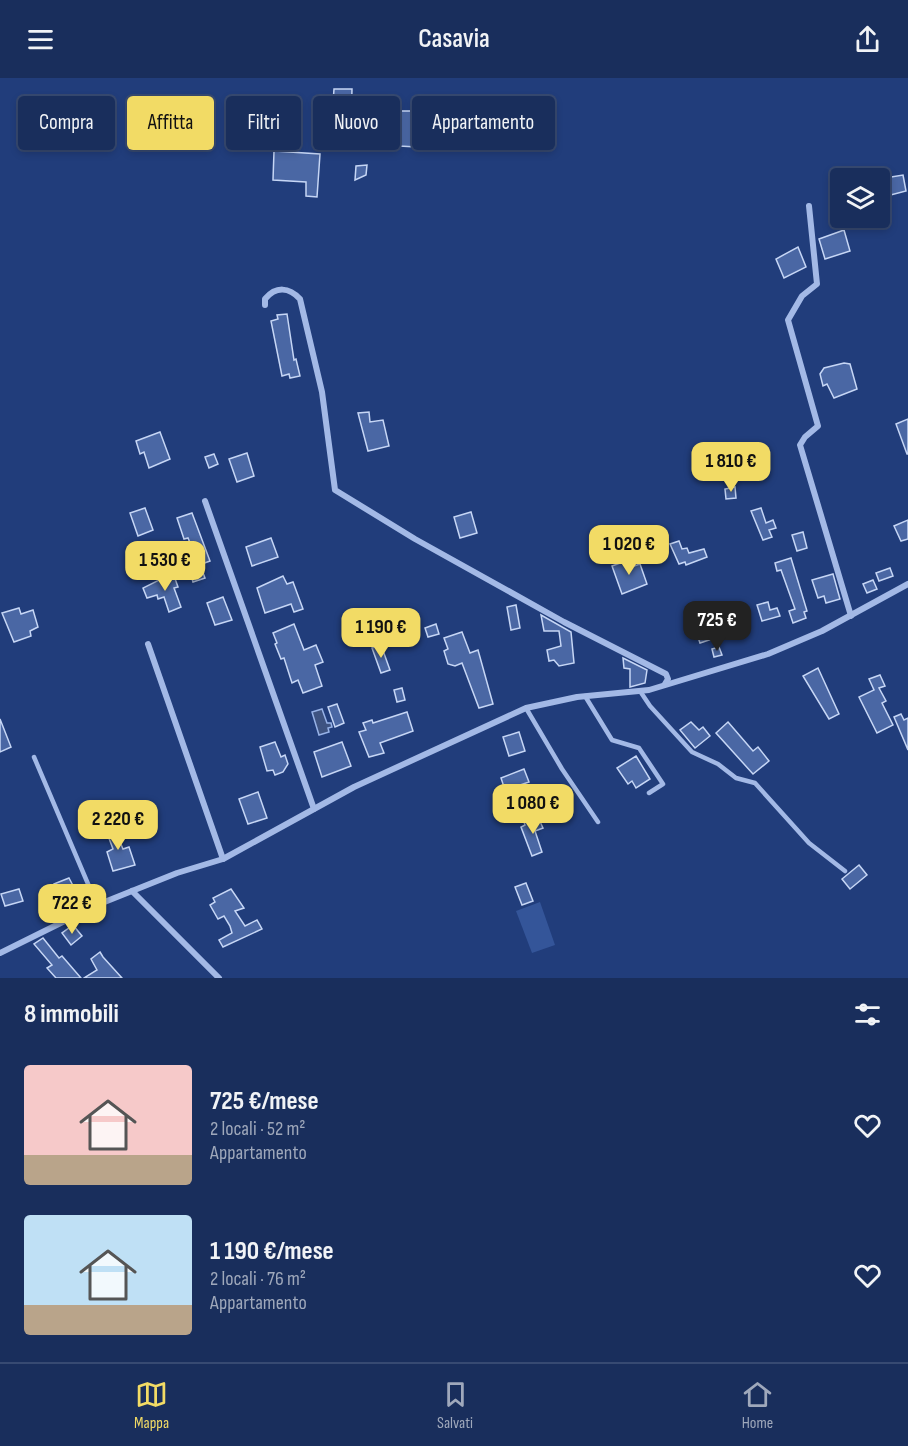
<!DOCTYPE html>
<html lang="it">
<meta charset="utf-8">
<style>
:root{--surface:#192e5c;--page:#263a65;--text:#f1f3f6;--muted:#9fa8bb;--line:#374a72;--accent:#f2db65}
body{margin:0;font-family:"Sofia Sans Condensed",sans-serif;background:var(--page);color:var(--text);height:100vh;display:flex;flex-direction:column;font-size:22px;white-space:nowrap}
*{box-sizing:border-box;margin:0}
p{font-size:20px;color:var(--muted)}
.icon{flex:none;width:33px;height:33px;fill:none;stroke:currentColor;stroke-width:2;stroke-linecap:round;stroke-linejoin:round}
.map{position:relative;height:900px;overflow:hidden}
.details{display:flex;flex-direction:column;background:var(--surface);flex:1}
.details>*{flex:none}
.hud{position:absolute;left:18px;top:18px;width:600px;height:54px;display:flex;gap:12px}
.tools{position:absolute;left:830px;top:90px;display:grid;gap:12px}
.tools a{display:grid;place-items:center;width:60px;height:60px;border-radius:6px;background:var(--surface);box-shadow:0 3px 9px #0003,0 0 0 2px var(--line);font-size:30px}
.price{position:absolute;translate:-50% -51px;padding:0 14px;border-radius:12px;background:var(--accent);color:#111;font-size:20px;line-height:39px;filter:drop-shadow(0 2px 3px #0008)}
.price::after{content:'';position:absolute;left:50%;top:36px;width:18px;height:14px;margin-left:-9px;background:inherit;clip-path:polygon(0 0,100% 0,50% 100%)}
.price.current{background:#222;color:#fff}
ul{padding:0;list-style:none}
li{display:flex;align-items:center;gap:18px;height:150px;padding:0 24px}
li span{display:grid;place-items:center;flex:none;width:168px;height:120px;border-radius:6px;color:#555}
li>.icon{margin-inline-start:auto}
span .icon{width:72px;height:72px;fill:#fffc;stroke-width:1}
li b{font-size:26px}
h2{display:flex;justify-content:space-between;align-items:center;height:72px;padding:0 24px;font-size:26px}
.pill{padding:0 21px;border-radius:6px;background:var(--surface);box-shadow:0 3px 9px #0003,0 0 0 2px var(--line);font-size:21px;line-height:54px}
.pill.current{background:var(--accent);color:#111}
header{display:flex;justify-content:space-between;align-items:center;height:78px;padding:0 24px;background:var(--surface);font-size:27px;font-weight:600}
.tabs{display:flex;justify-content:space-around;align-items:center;height:84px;border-top:2px solid var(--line);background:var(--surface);font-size:16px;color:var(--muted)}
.tabs a{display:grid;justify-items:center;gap:3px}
.tabs .current{color:var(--accent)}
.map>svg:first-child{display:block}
.green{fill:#345599}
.water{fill:#3e5381;stroke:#97b2e7;stroke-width:1.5}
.building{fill:#4a67a4;stroke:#c6d6f5;stroke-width:1.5}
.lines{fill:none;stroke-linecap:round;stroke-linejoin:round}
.lane{stroke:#a3b9e6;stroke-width:4.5}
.street{stroke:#a3b9e6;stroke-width:6}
</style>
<header><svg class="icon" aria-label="menu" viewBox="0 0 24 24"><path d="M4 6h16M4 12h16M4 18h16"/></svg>Casavia<svg class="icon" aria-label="share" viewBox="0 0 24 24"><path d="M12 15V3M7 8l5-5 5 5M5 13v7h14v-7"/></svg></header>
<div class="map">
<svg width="908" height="900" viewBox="0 0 908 900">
<rect width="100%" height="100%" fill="#213d7b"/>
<!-- green -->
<path class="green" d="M540,824l15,43 -23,8 -16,-42z"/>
<!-- water -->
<path class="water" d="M322,631l5,14h4l1,4 -4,1 1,4 -10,3 -7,-23z"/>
<!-- building -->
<g class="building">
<path d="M334,11h18l-1,34h7l-1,17h-14v-23h-11z"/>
<path d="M401,33h19l-4,36 -16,-1z"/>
<path d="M274,73l46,3 -3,43 -11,-1v-14l-33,-2z"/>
<path d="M367,87l-1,10 -11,5 1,-14z"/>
<path d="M903,97l3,16 -27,7v-19z"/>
<path d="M844,152l6,21 -25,8 -6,-20z"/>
<path d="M798,169l8,20 -22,11 -8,-19z"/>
<path d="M287,236l7,46 2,-1 4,17 -10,2 -1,-4 -7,2 -11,-55 7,-2 -1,-4z"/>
<path d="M844,285l6,1 7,25 -23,9 -7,-14 -4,2 -3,-12 4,-6z"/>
<path d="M369,334l1,10 13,-2 6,26 -21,5 -10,-38z"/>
<path d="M908,341v35h-1l-11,-30z"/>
<path d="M160,354l10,27 -21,9 -5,-16 -4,2 -4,-13z"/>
<path d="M247,375l7,23 -17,6 -8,-23z"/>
<path d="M214,376l4,10 -9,4 -4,-11z"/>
<path d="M735,409l1,11 -10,1 -1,-10z"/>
<path d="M145,430l8,22 -15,6 -8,-23z"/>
<path d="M761,430l5,15 7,-3 3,8 -7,2 3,7 -9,3 -12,-29z"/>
<path d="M471,434l6,21 -17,5 -6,-21z"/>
<path d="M192,435l18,48 -11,4 -11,-27 -4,1 -7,-21z"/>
<path d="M908,442v19l-7,2 -7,-15z"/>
<path d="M803,454l4,16 -10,3 -5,-16z"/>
<path d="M271,460l7,19 -26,9 -6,-19z"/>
<path d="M679,463l3,8 5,-1 2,5 15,-4 3,8 -21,8 -1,-3 -6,2 -9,-20z"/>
<path d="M791,480l16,53 -3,1 2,6 -13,5 -4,-12 6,-2 -14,-39 -4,1 -2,-8z"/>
<path d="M631,481l3,7 6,-2 7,20 -25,10 -10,-28z"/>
<path d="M890,490l3,8 -14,5 -3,-8z"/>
<path d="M202,492l3,8 -12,4 -2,-7z"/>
<path d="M173,495l5,14 -4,1 7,19 -12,5 -5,-15 -6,2 -1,-4 -10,3 -4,-10z"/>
<path d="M833,496l7,25 -14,4 -2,-7 -6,2 -6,-18z"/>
<path d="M283,498l4,8 6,-2 10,27 -9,3 -3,-8 -26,9 -8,-25z"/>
<path d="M873,502l4,9 -10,4 -4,-9z"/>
<path d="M223,519l9,23 -17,5 -8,-22z"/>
<path d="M768,524l2,8 7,-2 3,8 -18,5 -5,-16z"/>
<path d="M516,527l4,23 -9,2 -4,-23z"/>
<path d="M19,530l2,6 12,-4 5,17 -8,4 1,5 -17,6 -12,-29z"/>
<path d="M541,537l30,17 3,31 -15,3 -5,-6 -5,1 -2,-11 14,-4 -2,-15h-15z"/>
<path d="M709,540l6,20 -15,5 -7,-20z"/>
<path d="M294,546l10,26 12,-5 7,17 -8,3 7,21 -19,7 -5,-13 -6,3 -8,-25 -3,1 -6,-15 2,-1 -4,-10z"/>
<path d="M436,546l3,10 -11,3 -3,-9z"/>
<path d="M462,554l8,21 8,-3 15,54 -14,4 -17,-45 -7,3 -7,-2 -4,-13 4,-2 -4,-11z"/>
<path d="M381,567l9,25 -9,3 -9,-25z"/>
<path d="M719,569l3,8 -8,2 -2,-8z"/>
<path d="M623,580l24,12 -2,13 -15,4v-18l-6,-1z"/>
<path d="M818,590l21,46 -10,5 -26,-43z"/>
<path d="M880,597l5,11 -6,2 7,13 -4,2 11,22 -16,8 -18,-36 15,-7 -5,-11z"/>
<path d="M402,610l3,12 -8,2 -3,-12z"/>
<path d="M337,626l7,19 -9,4 -7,-20z"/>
<path d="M407,634l6,19 -33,12 4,10 -15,4 -10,-25 7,-2 -3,-7 9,-3 1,3z"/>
<path d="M901,636l3,6 4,-2v32l-14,-33z"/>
<path d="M0,641l11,28 -11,5z"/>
<path d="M691,644l8,8 4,-3 7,9 -15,12 -15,-18z"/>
<path d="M728,644l25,29 5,-4 11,14 -16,13 -37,-41z"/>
<path d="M519,654l6,19 -16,5 -6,-19z"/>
<path d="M275,664l6,15 4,-2 3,9 -5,8 -8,3 -2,-5 -6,1 -7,-24z"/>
<path d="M342,664l9,24 -29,11 -8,-25z"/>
<path d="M636,678l14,23 -14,9 -4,-7 -4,3 -11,-16z"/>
<path d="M524,691l5,13 -24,8 -4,-12z"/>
<path d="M258,714l9,26 -19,6 -9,-25z"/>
<path d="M538,739l5,11 -8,3 7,21 -10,4 -11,-29 4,-2 -1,-3z"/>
<path d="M112,745l11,26 6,-2 6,18 -22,6 -6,-19 6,-3 -9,-24z"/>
<path d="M859,787l8,10 -17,14 -8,-10z"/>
<path d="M69,800l9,17 -17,7 -7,-18z"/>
<path d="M526,805l7,18 -11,4 -7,-18z"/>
<path d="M19,811l4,12 -18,5 -4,-12z"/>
<path d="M231,811l13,19 -9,3 10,15 12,-6 5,9 -39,18 -4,-7 13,-7 -2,-7 -6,-10 -6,3 -8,-14 5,-3 -2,-4z"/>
<path d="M73,847l9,11 -11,9 -9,-12z"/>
<path d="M43,860l16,20 3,-2 19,22h-25l-9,-10 5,-3 -18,-21z"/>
<path d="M100,874l3,5 19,21h-38l13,-8 -6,-11z"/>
</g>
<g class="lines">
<!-- lane -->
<g class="lane">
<path d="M640,613l10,15 42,46 26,12 18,14 19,5 54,60 36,28"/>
<path d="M585,618l27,44 27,8 24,36 -14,9"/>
<path d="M526,630l36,61 36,53"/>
<path d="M34,679l63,148"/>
</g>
<!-- street -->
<g class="street">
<path d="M809,128l8,78 -15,12 -14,24 30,106 -13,11 -5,8 51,171"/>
<path d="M265,227v-6c11,-13 24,-12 35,0l22,93 13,98 80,49 149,83 102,52 2,5 -3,5"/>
<path d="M205,423l109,308"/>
<path d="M148,566l75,215"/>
<path d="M132,813l87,87"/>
<path d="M0,875l97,-48 80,-32 46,-14 131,-72 172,-79 51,-11 72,-7 119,-36 54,-23 86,-47"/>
</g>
</g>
</svg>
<div class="tools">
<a><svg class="icon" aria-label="layers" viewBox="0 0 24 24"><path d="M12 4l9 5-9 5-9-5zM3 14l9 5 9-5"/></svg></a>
</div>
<b class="price" style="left:731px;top:415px">1 810 €</b>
<b class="price" style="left:629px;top:498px">1 020 €</b>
<b class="price" style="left:165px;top:514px">1 530 €</b>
<b class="price current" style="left:717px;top:574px">725 €</b>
<b class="price" style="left:381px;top:581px">1 190 €</b>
<b class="price" style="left:533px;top:757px">1 080 €</b>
<b class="price" style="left:118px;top:773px">2 220 €</b>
<b class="price" style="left:72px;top:857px">722 €</b>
<div class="hud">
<a class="pill">Compra</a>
<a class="pill current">Affitta</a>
<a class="pill">Filtri</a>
<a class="pill">Nuovo</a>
<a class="pill">Appartamento</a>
</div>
</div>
<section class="details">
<h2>8 immobili<svg class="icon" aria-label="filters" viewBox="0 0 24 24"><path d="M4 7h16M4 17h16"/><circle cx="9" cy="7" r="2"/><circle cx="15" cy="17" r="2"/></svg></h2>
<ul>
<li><span style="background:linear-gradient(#f6c9c9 75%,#b9a48a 0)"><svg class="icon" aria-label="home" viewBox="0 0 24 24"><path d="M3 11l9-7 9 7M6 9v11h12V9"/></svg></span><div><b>725 €/mese</b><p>2 locali · 52 m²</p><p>Appartamento</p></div><svg class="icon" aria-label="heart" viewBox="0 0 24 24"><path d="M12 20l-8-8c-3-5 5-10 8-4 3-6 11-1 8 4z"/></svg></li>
<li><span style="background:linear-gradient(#bfe0f5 75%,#b9a48a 0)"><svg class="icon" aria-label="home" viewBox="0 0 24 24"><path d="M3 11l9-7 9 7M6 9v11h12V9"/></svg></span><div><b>1 190 €/mese</b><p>2 locali · 76 m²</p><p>Appartamento</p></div><svg class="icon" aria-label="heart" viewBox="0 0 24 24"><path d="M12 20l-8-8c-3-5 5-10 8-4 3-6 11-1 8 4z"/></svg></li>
</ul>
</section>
<nav class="tabs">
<a class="current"><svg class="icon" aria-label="map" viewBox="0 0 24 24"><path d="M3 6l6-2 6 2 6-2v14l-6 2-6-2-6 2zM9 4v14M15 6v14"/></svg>Mappa</a>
<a><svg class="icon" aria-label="saved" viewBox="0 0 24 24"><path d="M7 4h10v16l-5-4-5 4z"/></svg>Salvati</a>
<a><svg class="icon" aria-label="home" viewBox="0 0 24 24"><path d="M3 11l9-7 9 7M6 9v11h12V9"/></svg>Home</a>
</nav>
